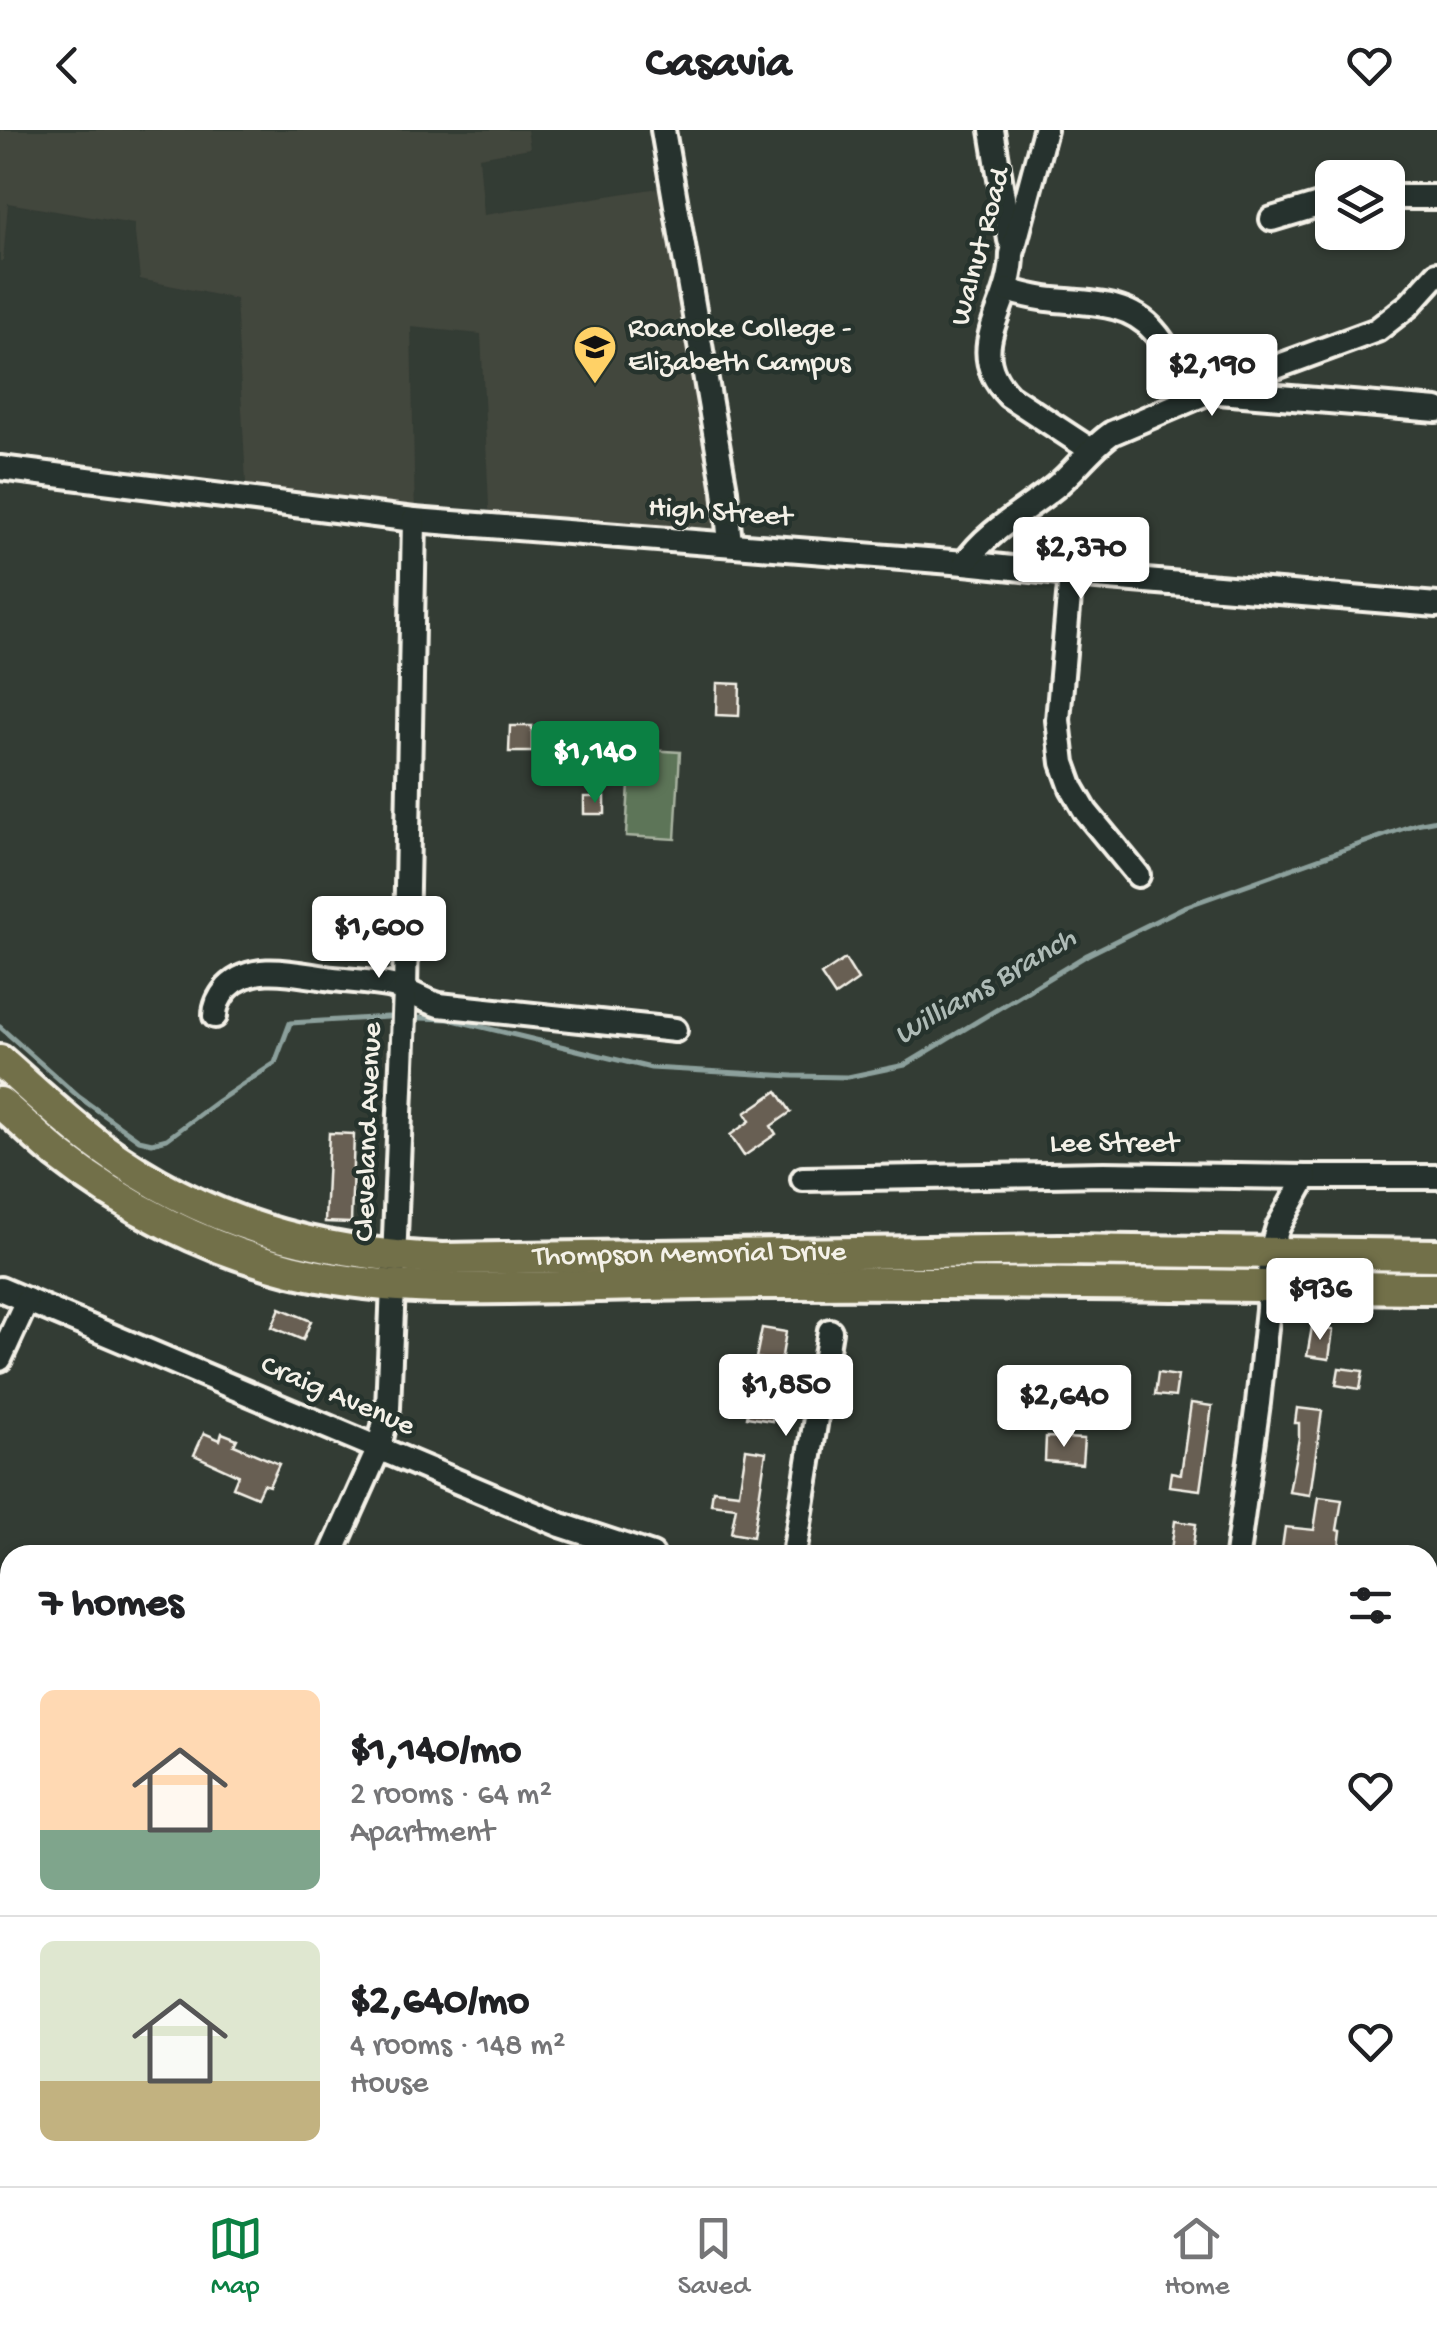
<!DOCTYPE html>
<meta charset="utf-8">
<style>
:root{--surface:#fff;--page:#f6f6f6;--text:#202124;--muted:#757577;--line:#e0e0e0;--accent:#0b8043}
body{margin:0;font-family:"Gochi Hand",sans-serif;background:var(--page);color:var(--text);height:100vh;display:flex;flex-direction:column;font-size:38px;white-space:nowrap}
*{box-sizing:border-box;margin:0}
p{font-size:32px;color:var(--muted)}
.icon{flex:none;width:55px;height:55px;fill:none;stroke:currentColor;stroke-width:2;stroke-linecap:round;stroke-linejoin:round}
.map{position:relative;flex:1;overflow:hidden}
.sheet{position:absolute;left:0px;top:1415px;width:1438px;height:642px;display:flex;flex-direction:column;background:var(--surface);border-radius:30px 30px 0 0;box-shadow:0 2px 8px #0004}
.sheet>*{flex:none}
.buttons{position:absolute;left:1315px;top:30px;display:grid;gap:20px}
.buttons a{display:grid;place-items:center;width:90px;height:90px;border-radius:15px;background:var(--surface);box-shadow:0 2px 8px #0004;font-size:50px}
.price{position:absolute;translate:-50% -85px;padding:0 22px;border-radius:10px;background:#fff;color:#222;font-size:32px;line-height:65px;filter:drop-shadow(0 2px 5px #0008)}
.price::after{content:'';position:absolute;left:50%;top:60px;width:30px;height:22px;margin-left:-15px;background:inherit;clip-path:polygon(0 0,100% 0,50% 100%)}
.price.on{background:var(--accent);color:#fff}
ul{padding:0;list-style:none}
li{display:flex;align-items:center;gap:30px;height:250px;padding:0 40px}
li+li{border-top:2px solid var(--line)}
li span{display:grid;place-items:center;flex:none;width:280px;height:200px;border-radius:15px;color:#555}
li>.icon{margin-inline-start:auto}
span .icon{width:120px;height:120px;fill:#fffc;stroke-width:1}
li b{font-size:42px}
h2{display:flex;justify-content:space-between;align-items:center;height:120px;padding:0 40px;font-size:42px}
header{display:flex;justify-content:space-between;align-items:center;height:130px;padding:0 40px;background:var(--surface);font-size:45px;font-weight:700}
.menu{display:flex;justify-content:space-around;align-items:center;height:140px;border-top:2px solid var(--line);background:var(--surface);font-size:28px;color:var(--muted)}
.menu a{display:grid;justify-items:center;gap:5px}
.menu .on{color:var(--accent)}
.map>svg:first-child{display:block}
.built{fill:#43463d}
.green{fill:#5d7458;stroke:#a8b2a0;stroke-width:2.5}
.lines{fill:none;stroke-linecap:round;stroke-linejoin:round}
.stream{stroke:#8ca09c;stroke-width:5}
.building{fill:#685e52;stroke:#f4f1e8;stroke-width:2.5}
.minor-casing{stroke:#f4f1e8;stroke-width:30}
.major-casing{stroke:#f4f1e8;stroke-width:38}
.minor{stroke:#26332d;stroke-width:22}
.major{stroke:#726f4a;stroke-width:30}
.labels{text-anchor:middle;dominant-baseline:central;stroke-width:9;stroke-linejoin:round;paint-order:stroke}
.street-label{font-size:30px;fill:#f4f1e8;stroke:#26332d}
.poi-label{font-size:30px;fill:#f4f1e8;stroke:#26332d;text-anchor:start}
.water-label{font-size:32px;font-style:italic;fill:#aebbb6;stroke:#26332d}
</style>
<header><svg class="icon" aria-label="back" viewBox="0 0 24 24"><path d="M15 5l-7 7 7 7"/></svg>Casavia<svg class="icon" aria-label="heart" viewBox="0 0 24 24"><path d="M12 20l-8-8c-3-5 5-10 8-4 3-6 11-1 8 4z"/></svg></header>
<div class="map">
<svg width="1437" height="2056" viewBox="0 0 1437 2056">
<rect width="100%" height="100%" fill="#333c34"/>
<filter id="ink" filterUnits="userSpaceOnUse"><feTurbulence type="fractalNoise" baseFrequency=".01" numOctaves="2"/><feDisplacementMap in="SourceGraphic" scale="20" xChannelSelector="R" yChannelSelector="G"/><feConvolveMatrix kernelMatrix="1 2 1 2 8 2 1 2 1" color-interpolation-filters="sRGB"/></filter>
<g filter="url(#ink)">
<!-- built -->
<path class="built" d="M0,0h527l3,18 -51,9 5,58 188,-29 58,358 -240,-17 -9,-193 -70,-7 4,193 -168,-20 -11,-201 -96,-20 -6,-55 -126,-21 -5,58h-3z"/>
<!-- green -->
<path class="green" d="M631,619l49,3 -5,87 -49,-3z"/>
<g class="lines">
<!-- stream -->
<g class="stream">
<path d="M420,888l29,1 202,49 142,8 55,1 57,-12 182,-110 97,-48 232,-83 21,-4"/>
<path d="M0,897l79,70 60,43 13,3 15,-4 51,-38 57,-38 15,-40 98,-6"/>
</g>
</g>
<!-- building -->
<g class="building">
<path d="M717,553l23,1 -1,32 -23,-1z"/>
<path d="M510,596h22v26h-23z"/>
<rect x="584" y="667" width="21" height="17"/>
<path d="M845,829l13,21 -23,16 -14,-21z"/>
<path d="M777,961l14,21 -20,14 5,8 -32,22 -14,-21 20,-14 -5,-8z"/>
<path d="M329,1003l25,1 -3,89 -26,-1z"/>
<path d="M280,1178l31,13 -8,19 -31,-13z"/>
<path d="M1312,1197l21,3 -4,29 -22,-3z"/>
<path d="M762,1198l24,4 -5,30 -25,-4z"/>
<path d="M1339,1238l24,3 -3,18 -24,-4z"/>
<path d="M1158,1243l20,3 -3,21 -20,-2z"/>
<path d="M753,1256l24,5 -5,30 -25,-4z"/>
<path d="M1191,1273l21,3 -12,84 -31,-4 2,-14 10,2z"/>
<path d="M1297,1278l25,3 -12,84 -21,-3 10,-54v-15h-4z"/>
<path d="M204,1303l16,7 2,-7 15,6 -3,6 45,19 -10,22 -6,-2 -6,13 -24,-10 5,-12 -44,-20z"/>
<path d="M1046,1307l38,2 -2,25 -37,-3z"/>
<path d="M746,1319l20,3 -13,85 -22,-4 5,-26 -25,-3 2,-14 26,3z"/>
<path d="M1319,1367l23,3 -5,30 4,1 -3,24h-57l4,-28 29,3z"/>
<path d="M1175,1391l21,3 -4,29 -21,-3z"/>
</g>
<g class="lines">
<defs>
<g id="minor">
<path d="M663,0l62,360 5,54"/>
<path d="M992,0l18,110"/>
<path d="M1045,0l-33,124c0,57 -51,93 -3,142l82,54"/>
<path d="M1388,67h49"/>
<path d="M1272,89l60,-18"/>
<path d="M1008,160c12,4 25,7 38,9 37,5 81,0 108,32 17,19 26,45 37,68"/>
<path d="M1219,262l218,18"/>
<path d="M0,338l414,52 551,43 132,14 340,28"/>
<path d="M965,433c23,-33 59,-51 90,-76 21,-17 35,-39 57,-54l99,-42 166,-61 32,-25 28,-31"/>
<path d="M1071,444l-13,146 5,43 9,25 14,24 52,63"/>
<path d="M215,886c0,-12 5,-20 12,-28 27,-28 72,-13 106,-9 20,2 43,3 63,8 15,5 28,14 43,18l236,25"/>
<path d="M1306,1047h131"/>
<path d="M803,1049l301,-5 202,3 -28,50 -8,26 -2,56 -10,94 -21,152"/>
<path d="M0,1159l561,236 91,30"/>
<path d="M0,1229l27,-59"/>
<path d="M331,1425l48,-107 9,-40 17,-417 9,-471"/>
<path d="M794,1425l36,-224"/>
<path d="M1428,1754l9,1"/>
<path d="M0,1771h10"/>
<path d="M0,1990h10"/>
<path d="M37,2048l2,8"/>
<path d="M340,2048l42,8"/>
<path d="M589,2048l53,8"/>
<path d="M880,2048l2,8"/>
<path d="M998,2048l3,8"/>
<path d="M1227,2048l5,8"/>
<path d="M274,2056l2,-8"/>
<path d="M798,2056l22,-8"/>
</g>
<g id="major">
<path id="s1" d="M0,931c33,29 64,59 99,85 104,77 216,108 344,113l617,-9 377,5"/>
<path d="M0,973c19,16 37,34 56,50 68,54 151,96 235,117 90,22 179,19 270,17 68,-2 136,-3 204,-4 224,-2 448,3 672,5"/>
</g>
</defs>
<!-- minor casing -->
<use href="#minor" class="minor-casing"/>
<!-- major casing -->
<use href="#major" class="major-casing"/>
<!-- minor -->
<use href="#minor" class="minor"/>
<!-- major -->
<use href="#major" class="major"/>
</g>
</g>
<!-- icons -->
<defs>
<symbol id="university-pin" viewBox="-11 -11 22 30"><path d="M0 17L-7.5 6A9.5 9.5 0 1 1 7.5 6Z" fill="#ffd166" stroke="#26332d"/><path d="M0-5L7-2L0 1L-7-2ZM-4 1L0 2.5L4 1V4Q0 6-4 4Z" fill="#111"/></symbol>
</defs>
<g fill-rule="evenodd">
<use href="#university-pin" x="570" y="192" width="50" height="68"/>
</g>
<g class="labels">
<!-- street labels -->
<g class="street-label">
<text transform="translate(982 117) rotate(-75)">Walnut Road</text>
<text transform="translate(720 384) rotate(4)">High Street</text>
<text transform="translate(370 1002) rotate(-88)">Cleveland Avenue</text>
<text x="1114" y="1015">Lee Street</text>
<text stroke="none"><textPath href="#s1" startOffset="745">Thompson Memorial Drive</textPath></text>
<text transform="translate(337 1267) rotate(23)">Craig Avenue</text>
</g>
<!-- poi labels -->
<g class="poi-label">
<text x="628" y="200">Roanoke College -<tspan x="628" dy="34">Elizabeth Campus</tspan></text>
</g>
<!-- water labels -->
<g class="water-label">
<text transform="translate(986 858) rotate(-30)">Williams Branch</text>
</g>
</g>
</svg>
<div class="buttons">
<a><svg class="icon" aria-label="layers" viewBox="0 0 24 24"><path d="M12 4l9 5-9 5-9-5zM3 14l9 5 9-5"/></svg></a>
</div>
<b class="price" style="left:1212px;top:289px">$2,190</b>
<b class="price" style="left:1081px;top:472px">$2,370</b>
<b class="price on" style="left:595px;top:676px">$1,140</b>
<b class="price" style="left:379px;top:851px">$1,600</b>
<b class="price" style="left:1320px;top:1213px">$936</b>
<b class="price" style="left:786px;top:1309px">$1,850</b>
<b class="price" style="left:1064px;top:1320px">$2,640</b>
<section class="sheet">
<h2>7 homes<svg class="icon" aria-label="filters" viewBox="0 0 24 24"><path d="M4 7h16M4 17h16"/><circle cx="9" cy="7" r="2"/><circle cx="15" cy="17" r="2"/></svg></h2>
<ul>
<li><span style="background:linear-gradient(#ffd9b3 70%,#7fa58c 0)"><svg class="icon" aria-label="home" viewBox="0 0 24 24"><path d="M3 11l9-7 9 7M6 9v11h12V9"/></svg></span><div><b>$1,140/mo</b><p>2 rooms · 64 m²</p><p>Apartment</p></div><svg class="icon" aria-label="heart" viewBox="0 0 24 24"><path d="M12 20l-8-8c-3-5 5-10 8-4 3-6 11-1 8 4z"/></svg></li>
<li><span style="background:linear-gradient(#dfe7d0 70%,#c2b280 0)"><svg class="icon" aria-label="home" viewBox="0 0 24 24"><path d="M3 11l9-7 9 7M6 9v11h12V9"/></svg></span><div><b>$2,640/mo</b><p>4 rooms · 148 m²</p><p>House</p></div><svg class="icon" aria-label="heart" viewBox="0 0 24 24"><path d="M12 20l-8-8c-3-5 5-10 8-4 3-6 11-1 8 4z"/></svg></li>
</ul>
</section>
</div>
<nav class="menu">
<a class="on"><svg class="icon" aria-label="map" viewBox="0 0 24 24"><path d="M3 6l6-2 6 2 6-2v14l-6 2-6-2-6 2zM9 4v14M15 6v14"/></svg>Map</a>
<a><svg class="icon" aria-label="saved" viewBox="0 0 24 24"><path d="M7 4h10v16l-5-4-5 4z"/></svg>Saved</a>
<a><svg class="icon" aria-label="home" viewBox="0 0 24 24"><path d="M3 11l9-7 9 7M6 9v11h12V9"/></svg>Home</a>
</nav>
